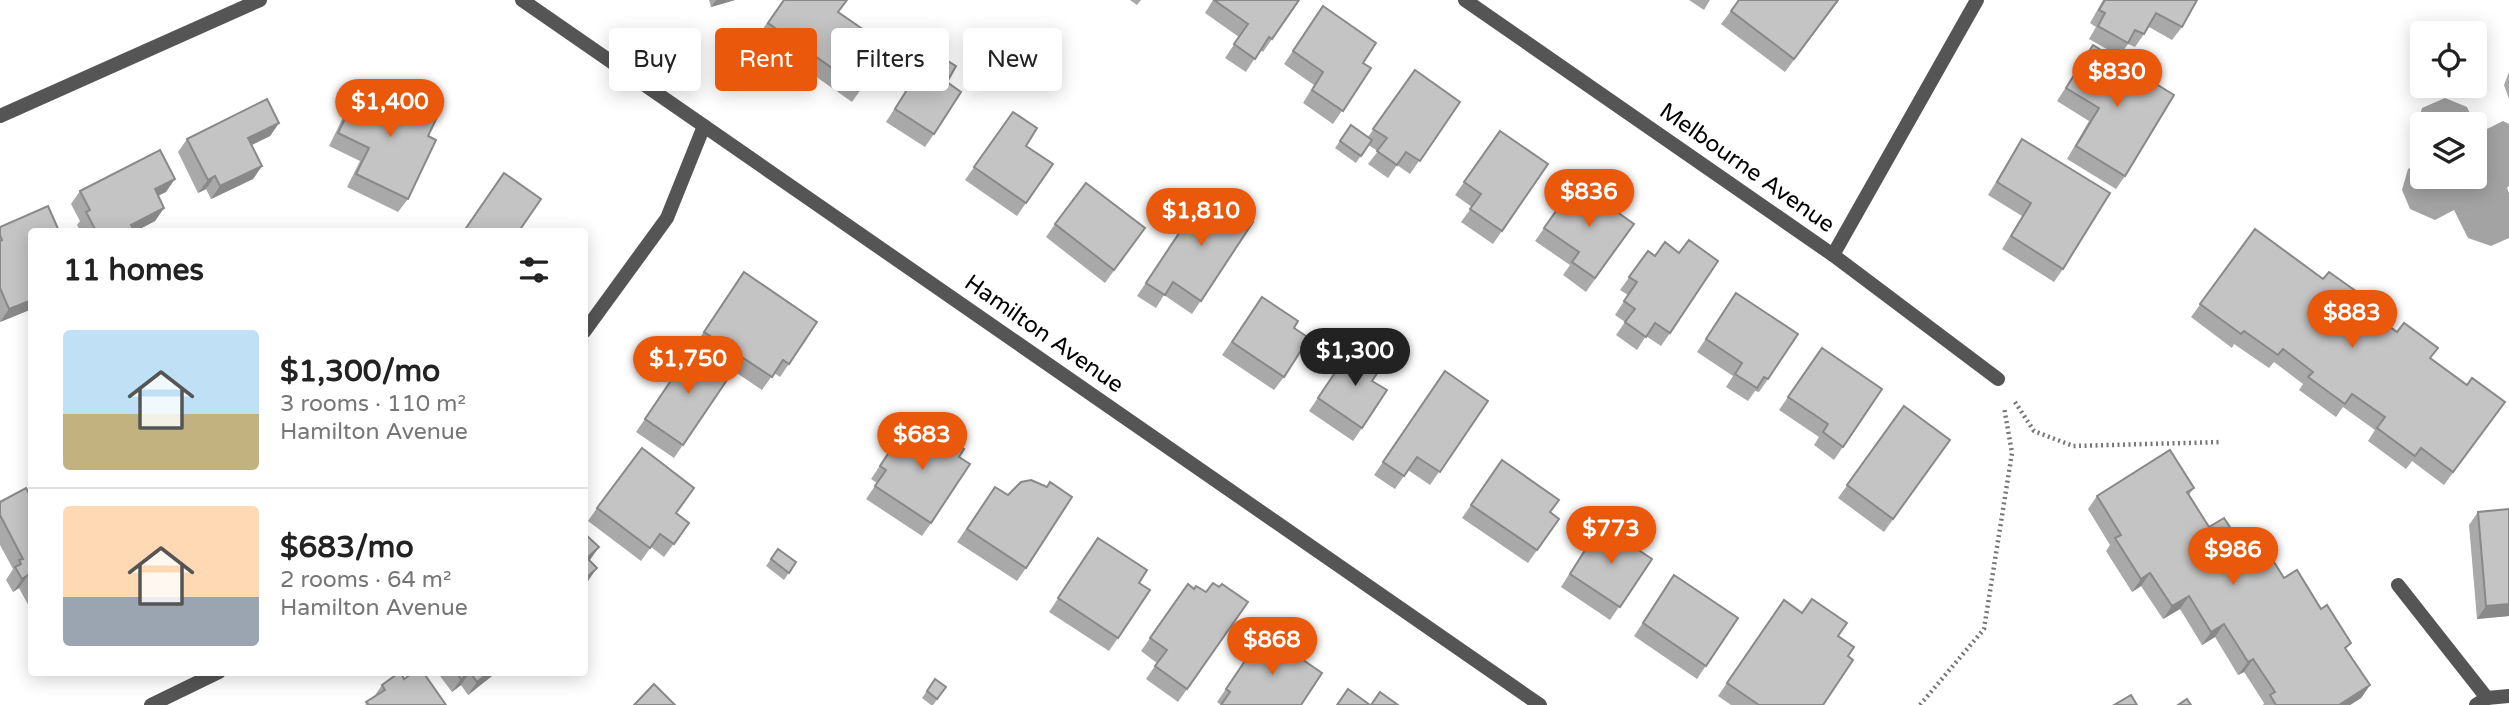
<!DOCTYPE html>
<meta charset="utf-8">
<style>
:root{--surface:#fff;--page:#f6f6f6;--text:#222;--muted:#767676;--line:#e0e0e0;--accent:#ea580c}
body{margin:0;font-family:"Varela Round",sans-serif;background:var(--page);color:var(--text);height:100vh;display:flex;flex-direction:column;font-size:26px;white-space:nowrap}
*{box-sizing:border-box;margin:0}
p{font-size:23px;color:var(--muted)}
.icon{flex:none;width:38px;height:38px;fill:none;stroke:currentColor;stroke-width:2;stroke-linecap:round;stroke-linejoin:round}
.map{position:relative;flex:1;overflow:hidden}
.side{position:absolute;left:28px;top:228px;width:560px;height:448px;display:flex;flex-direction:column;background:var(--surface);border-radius:7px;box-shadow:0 4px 18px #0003}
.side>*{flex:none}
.hud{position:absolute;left:609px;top:28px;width:665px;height:63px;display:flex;gap:14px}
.controls{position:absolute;left:2410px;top:21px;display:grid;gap:14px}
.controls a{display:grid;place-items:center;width:77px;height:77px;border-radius:7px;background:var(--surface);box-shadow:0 4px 18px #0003;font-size:35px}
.price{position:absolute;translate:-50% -60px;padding:0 16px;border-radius:24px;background:var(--accent);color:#fff;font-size:23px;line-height:46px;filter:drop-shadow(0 2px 4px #0008)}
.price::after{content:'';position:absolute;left:50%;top:42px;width:21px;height:16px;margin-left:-10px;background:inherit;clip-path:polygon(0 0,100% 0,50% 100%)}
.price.on{background:#222;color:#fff}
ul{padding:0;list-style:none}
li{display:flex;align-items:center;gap:21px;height:175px;padding:0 35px}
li+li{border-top:2px solid var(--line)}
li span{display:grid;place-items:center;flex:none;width:196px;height:140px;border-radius:7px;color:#555}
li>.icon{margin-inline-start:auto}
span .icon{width:84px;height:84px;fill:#fffc;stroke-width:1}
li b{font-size:30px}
h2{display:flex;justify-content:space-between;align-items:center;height:84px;padding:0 35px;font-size:30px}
.chip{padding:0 24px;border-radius:7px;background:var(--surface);box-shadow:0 4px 18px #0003;font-size:24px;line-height:63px}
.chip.on{background:var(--accent);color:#fff}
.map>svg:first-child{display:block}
.water{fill:#a3a3a3}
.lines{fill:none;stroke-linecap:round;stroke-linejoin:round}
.path{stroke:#777;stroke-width:4.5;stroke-dasharray:2 3.5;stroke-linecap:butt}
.service{stroke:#555;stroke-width:14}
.minor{stroke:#555;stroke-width:14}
.wall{fill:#a9a9a9}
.shaded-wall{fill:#898989}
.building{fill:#c4c4c4;stroke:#898989;stroke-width:2}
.labels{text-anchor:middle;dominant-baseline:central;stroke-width:7;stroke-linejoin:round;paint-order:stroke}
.street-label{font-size:23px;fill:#000;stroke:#fff}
</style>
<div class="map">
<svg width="2509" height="705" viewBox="0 0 2509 705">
<rect width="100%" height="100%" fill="#fff"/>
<!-- water -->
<path class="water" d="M2445,98l22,9 12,26 24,-12 6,3v62l-2,2 2,5v45l-18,8 -23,-8 -14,-28 -19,10 -25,-11 -8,-19 6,-21 14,-8v16h52v-53h-52v19l-6,-14 6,-21z"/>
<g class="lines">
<!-- path -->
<g class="path">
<path d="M2015,402l19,29 39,15 149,-4"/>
<path d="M1920,705l64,-76 28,-176 -8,-46"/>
</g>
<!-- service -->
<path class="service" d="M2398,585l89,113 -11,7"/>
<!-- minor -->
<g class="minor">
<path d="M522,0l1018,705"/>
<path d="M1465,0l368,255 165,124"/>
<path d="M0,116l260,-116"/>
<path d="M1833,255l144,-255"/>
<path d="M584,332l83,-114 37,-92"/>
<path d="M2487,698l22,-2"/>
<path d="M151,705l68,-33"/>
</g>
</g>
<!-- wall -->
<g class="wall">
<path d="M709,0h26l-24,7z"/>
<path d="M783,0l55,12 52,36 -38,54 -94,-66z"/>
<path d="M1130,0h11l-4,5z"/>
<path d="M1213,0h86l-36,52 -3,-2 -14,22 -21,-14 14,-21 -34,-24z"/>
<path d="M1689,0h21l-6,10z"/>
<path d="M1839,0l-54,72 -64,-48 10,-13z"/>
<path d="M2103,0h94l-15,27 -10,13 -23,-13 -14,20 -7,-3 -9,12 -30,-17 7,-12 -6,-4z"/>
<path d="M1323,6l40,57 8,5 -38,56 -30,-21 11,-18 -30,-21z"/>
<path d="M2093,45l32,131 -9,13 -49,-30 22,-38 -32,-20z"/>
<path d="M931,51l16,31 -13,52 -9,13 -39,-25z"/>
<path d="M1415,70l45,32 -50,72 -13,-9 -9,13 -20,-14 10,-13 -10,-6 -12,18 -21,-15 16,-23 17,12z"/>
<path d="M2509,72v27l-5,-14z"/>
<path d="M362,84l29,13 2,-3 35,42 -20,63 -10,13 -51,-25 13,-26 -31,-15 24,-49z"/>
<path d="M1013,112l13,34 27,18 -36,52 -52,-36z"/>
<path d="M279,123l-9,13 -18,9 10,21 -9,13 -42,20 -5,-10 -8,4 -20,-41 9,-13z"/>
<path d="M1500,131l48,33 -55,80 -32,-22 11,-15 -17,-12z"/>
<path d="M2022,139l41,130 -9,13 -52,-33 20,-33 -34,-21z"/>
<path d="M1576,183l58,41 -48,68 -23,-17 7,-10 -35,-24z"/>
<path d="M80,191l86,1 -8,3 6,13 -9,13 -19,10h-56l-3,-6 3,-4 -9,-17z"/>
<path d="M1207,191l46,31 -61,92 -28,-19 -8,13 -19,-12z"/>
<path d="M1055,224l90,4 -40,55 -59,-46z"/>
<path d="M0,227l32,4v78l-32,13z"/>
<path d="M2255,229l107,77 105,79 38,17 -61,83 -32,-24 -6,8 -38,-28 7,-11 -32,-23 -7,10 -37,-27 4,-6 -29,-22 -5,6 -35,-24 -2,4 -41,-31z"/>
<path d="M1648,251l22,82 -9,13 -15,-10 -9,14 -21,-15 9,-13 -10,-7 13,-20 -8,-5z"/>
<path d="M744,272l73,50 -37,55 -6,-4 -12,17 -67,-45z"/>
<path d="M1736,293l32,86 -9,13 -4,-1 -7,10 -22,-14 7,-11 -36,-24z"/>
<path d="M1262,297l32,31 -10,49 -10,13 -52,-35z"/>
<path d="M1353,346l19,35 -10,47 -9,13 -44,-30z"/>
<path d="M693,348l38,26 -57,84 -38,-26z"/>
<path d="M1822,348l60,41 -48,71 -20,-15 5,-8 -40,-27z"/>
<path d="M1445,371l43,30 -58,84 -22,-15 -13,19 -21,-14z"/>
<path d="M1904,406l46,34 -66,92 -46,-34z"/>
<path d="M909,422l50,35 -28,66 -9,13 -56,-37 11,-16 -6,-4z"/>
<path d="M1502,460l48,53 9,6 -31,44 -66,-45z"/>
<path d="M995,487l13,8 18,73 -9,13 -60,-39z"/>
<path d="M2194,488l-5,7 20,32 75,51 63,72 23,35 -9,13 -11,7h-87l1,-2 -20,-31 -6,3 -23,-38 -13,8 -22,-36 -17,10 -22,-33 -9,6 -26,-41 4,-6 -22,-36 9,-13z"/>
<path d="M32,499v113l-13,-24 -6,4 -7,-12 7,-11 -13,-24v-43z"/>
<path d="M597,508l79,5 13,10 -25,34 -13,-10 -10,14 -53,-40z"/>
<path d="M2509,509v107l-32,3 -8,-94 9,-13z"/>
<path d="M1098,538l41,45 -21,55 -9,13 -60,-39z"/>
<path d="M1592,538l60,21 -42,61 -49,-33z"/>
<path d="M778,549l18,13 -12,18 -18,-14z"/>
<path d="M1674,575l64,43 -41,61 -63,-43z"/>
<path d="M1188,584l6,5 12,3 13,-5 29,15 -70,100 -32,-23 11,-16 -16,-12z"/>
<path d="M1784,600l54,36 10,20 -25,49h-92l-13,-9z"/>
<path d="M1264,633l58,40 -101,32 -4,-3z"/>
<path d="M437,672h60l-29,23 -7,-10 -9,7z"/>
<path d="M404,679l42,26h-81l8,-7 9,-13z"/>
<path d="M935,679l11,8 -13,18h-2l-9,-7z"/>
</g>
<!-- shaded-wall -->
<g class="shaded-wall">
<path d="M716,0h19l-24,7z"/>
<path d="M279,123l-9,13 -31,15 9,-13z"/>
<path d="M262,166l-9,13 -42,20 9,-13z"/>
<path d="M215,176l-9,13 -8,4 10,-13z"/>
<path d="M175,179l-9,13 -20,10 9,-13z"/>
<path d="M164,208l-9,13 -19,10h-9l4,-6z"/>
<path d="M32,300v9l-32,13 9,-13z"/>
<path d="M599,547l-9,13 -6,5 3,-7z"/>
<path d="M597,568l-9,13 -4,3v-4z"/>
<path d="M2150,573l-9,13 -9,6 9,-13z"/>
<path d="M28,575l-9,13 -6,4 9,-13z"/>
<path d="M2189,596l-9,13 -17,10 9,-13z"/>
<path d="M2509,604v12l-32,3 9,-13z"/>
<path d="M2224,624l-9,13 -13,8 9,-13z"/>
<path d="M2253,659l-9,13 -6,3 10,-13z"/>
<path d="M470,672l-9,13 -9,7 9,-13z"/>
<path d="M489,672h8l-29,23 9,-13z"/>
<path d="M2370,685l-9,13 -11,7h-11z"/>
</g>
<!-- building -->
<g class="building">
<path d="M784,0h63l-9,12 52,36 -28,41 -94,-66z"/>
<path d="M1214,0h85l-27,39 -3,-2 -14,22 -21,-15 14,-20z"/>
<path d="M1739,0h99l-44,59 -63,-48z"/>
<path d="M2105,0h92l-15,27 -26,-14 -12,21 -9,-4 -7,13 -30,-17 7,-13 -6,-3z"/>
<path d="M1323,6l53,37 -13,20 8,5 -28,43 -31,-21 11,-18 -30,-21z"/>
<path d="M2093,45l81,50 -49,81 -49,-30 23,-38 -33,-20z"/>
<path d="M931,51l25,15 -9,16 14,10 -27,42 -39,-25z"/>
<path d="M1415,70l45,32 -40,59 -14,-9 -9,13 -20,-14 10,-13 -14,-9z"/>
<path d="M362,84l29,14 2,-4 45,21 -10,21 8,4 -28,59 -52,-25 13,-26 -31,-15z"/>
<path d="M267,99l12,24 -31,15 14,28 -42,20 -5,-10 -7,4 -21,-41z"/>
<path d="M1013,112l24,16 -11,18 27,18 -27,39 -52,-36z"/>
<path d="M1351,125l21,15 -11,16 -21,-15z"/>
<path d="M1500,131l48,33 -46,67 -32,-22 11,-15 -17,-12z"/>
<path d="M2022,139l88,54 -47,76 -52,-33 20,-33 -34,-21z"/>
<path d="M160,150l15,29 -20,10 9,19 -33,17 3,6h-38l-10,-19 4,-2 -10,-19z"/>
<path d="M504,173l37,26 -22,32h-55z"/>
<path d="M1086,183l59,45 -31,42 -59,-46z"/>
<path d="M1576,183l58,41 -39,54 -23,-16 7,-10 -35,-24z"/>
<path d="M1207,191l46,31 -52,79 -28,-19 -8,13 -19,-12z"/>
<path d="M48,206l11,25h-27v69l-23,9 -9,-21v-47l2,-1 -2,-5v-8z"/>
<path d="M2255,229l68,50 6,-7 38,27 -5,7 35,26 7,-9 34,25 -8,10 37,27 5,-7 33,24 -52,70 -32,-24 -6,8 -38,-28 8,-11 -33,-23 -7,10 -37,-27 5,-5 -30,-23 -5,6 -34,-24 -3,3 -41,-30z"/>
<path d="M1689,240l29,21 -48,72 -15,-10 -9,14 -21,-15 10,-13 -11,-8 13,-19 -8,-5 19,-26 7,5 10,-14 14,11z"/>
<path d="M744,272l73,50 -28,42 -6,-4 -11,17 -68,-45z"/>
<path d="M1736,293l62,41 -30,45 -4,-2 -7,11 -22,-14 7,-11 -36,-24z"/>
<path d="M1262,297l36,24 -4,7 15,10 -25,39 -52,-35z"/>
<path d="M1353,346l29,20 -10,15 15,9 -25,38 -44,-30z"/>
<path d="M693,348l38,26 -48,71 -38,-26z"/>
<path d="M1822,348l60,41 -39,58 -20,-15 5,-8 -40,-27z"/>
<path d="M1445,371l43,30 -48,71 -23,-15 -13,19 -21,-14z"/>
<path d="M1904,406l46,34 -57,79 -46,-34z"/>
<path d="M909,422l32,21 4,-7 19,13 -5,8 11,7 -39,59 -56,-37 11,-16 -6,-4z"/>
<path d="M642,448l52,40 -18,25 13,10 -15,21 -14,-10 -10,14 -53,-40z"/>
<path d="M2170,450l24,38 -7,4 22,35 15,-9 23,35 15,-10 22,35 13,-8 24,39 6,-4 24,38 -6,5 25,37 -31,20h-63l-6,-10 5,-3 -22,-33 -5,3 -24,-38 -13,8 -22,-36 -17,10 -22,-33 -9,6 -26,-41 6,-3 -24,-39z"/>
<path d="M1502,460l57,40 -9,12 9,7 -22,31 -66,-45z"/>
<path d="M1031,480l16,7 3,-5 22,15 -46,71 -59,-39 28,-42 13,8 13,-13z"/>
<path d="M26,488l6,11v82l-4,-6 -6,4 -7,-12 6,-3 -2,-4 4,-1 -23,-44v-13z"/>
<path d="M2509,509v95l-23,2 -8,-94z"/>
<path d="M1601,525l51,34 -32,48 -50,-33z"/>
<path d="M584,533l15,14 -12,11 10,10 -13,12z"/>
<path d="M1098,538l49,32 -8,13 11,7 -32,48 -60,-40z"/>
<path d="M778,549l18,13 -7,11 -18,-14z"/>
<path d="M1674,575l64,43 -32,48 -63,-43z"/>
<path d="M1213,583l6,4 3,-3 26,18 -61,87 -32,-23 12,-16 -17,-12 38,-54 6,5 2,-3 10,6z"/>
<path d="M1812,599l35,24 -9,13 16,11 -6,9 5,4 -30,45h-64l-32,-22 57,-83 18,13z"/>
<path d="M1264,633l58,40 -21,32h-80l9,-13 -4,-3z"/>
<path d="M400,672l4,7 10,-7h9l23,33h-77l-3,-3 19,-12 -3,-5z"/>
<path d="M456,672h33l-12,10 -7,-10 -9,7z"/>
<path d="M935,679l11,8 -9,12 -10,-8z"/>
<path d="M654,684l21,21h-41z"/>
<path d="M1348,689l22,16h-33z"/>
<path d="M1380,692l18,13h-27z"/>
<path d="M2131,695l6,10h-23z"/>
<path d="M2187,699l4,6h-13z"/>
</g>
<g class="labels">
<!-- street labels -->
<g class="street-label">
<text transform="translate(1747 168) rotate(35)">Melbourne Avenue</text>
<text transform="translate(1044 334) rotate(35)">Hamilton Avenue</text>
</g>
</g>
</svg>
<div class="controls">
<a><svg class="icon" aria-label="locate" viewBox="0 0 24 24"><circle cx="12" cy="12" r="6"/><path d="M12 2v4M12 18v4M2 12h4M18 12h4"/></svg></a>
<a><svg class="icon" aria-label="layers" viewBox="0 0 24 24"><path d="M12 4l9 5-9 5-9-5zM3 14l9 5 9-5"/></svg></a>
</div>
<b class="price" style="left:2117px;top:109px">$830</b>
<b class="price" style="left:390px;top:139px">$1,400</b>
<b class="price" style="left:1589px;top:229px">$836</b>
<b class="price" style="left:1201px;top:248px">$1,810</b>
<b class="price" style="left:2352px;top:350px">$883</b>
<b class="price on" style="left:1355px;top:388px">$1,300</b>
<b class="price" style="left:688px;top:396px">$1,750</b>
<b class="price" style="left:922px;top:472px">$683</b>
<b class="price" style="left:1611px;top:566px">$773</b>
<b class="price" style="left:2233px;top:587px">$986</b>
<b class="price" style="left:1272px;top:677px">$868</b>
<div class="hud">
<a class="chip">Buy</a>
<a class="chip on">Rent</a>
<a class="chip">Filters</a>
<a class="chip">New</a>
</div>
<section class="side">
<h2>11 homes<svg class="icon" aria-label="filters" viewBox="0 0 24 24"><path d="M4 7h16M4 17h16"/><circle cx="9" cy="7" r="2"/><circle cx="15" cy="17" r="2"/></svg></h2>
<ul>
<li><span style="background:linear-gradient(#bfe0f5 60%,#c2b280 0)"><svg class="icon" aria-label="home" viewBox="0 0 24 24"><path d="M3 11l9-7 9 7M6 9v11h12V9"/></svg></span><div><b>$1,300/mo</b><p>3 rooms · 110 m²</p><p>Hamilton Avenue</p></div></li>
<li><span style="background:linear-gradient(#ffd9b3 65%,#9aa5b1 0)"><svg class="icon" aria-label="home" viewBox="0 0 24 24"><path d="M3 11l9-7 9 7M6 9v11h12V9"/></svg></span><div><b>$683/mo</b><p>2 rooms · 64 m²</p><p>Hamilton Avenue</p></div></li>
</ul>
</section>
</div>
